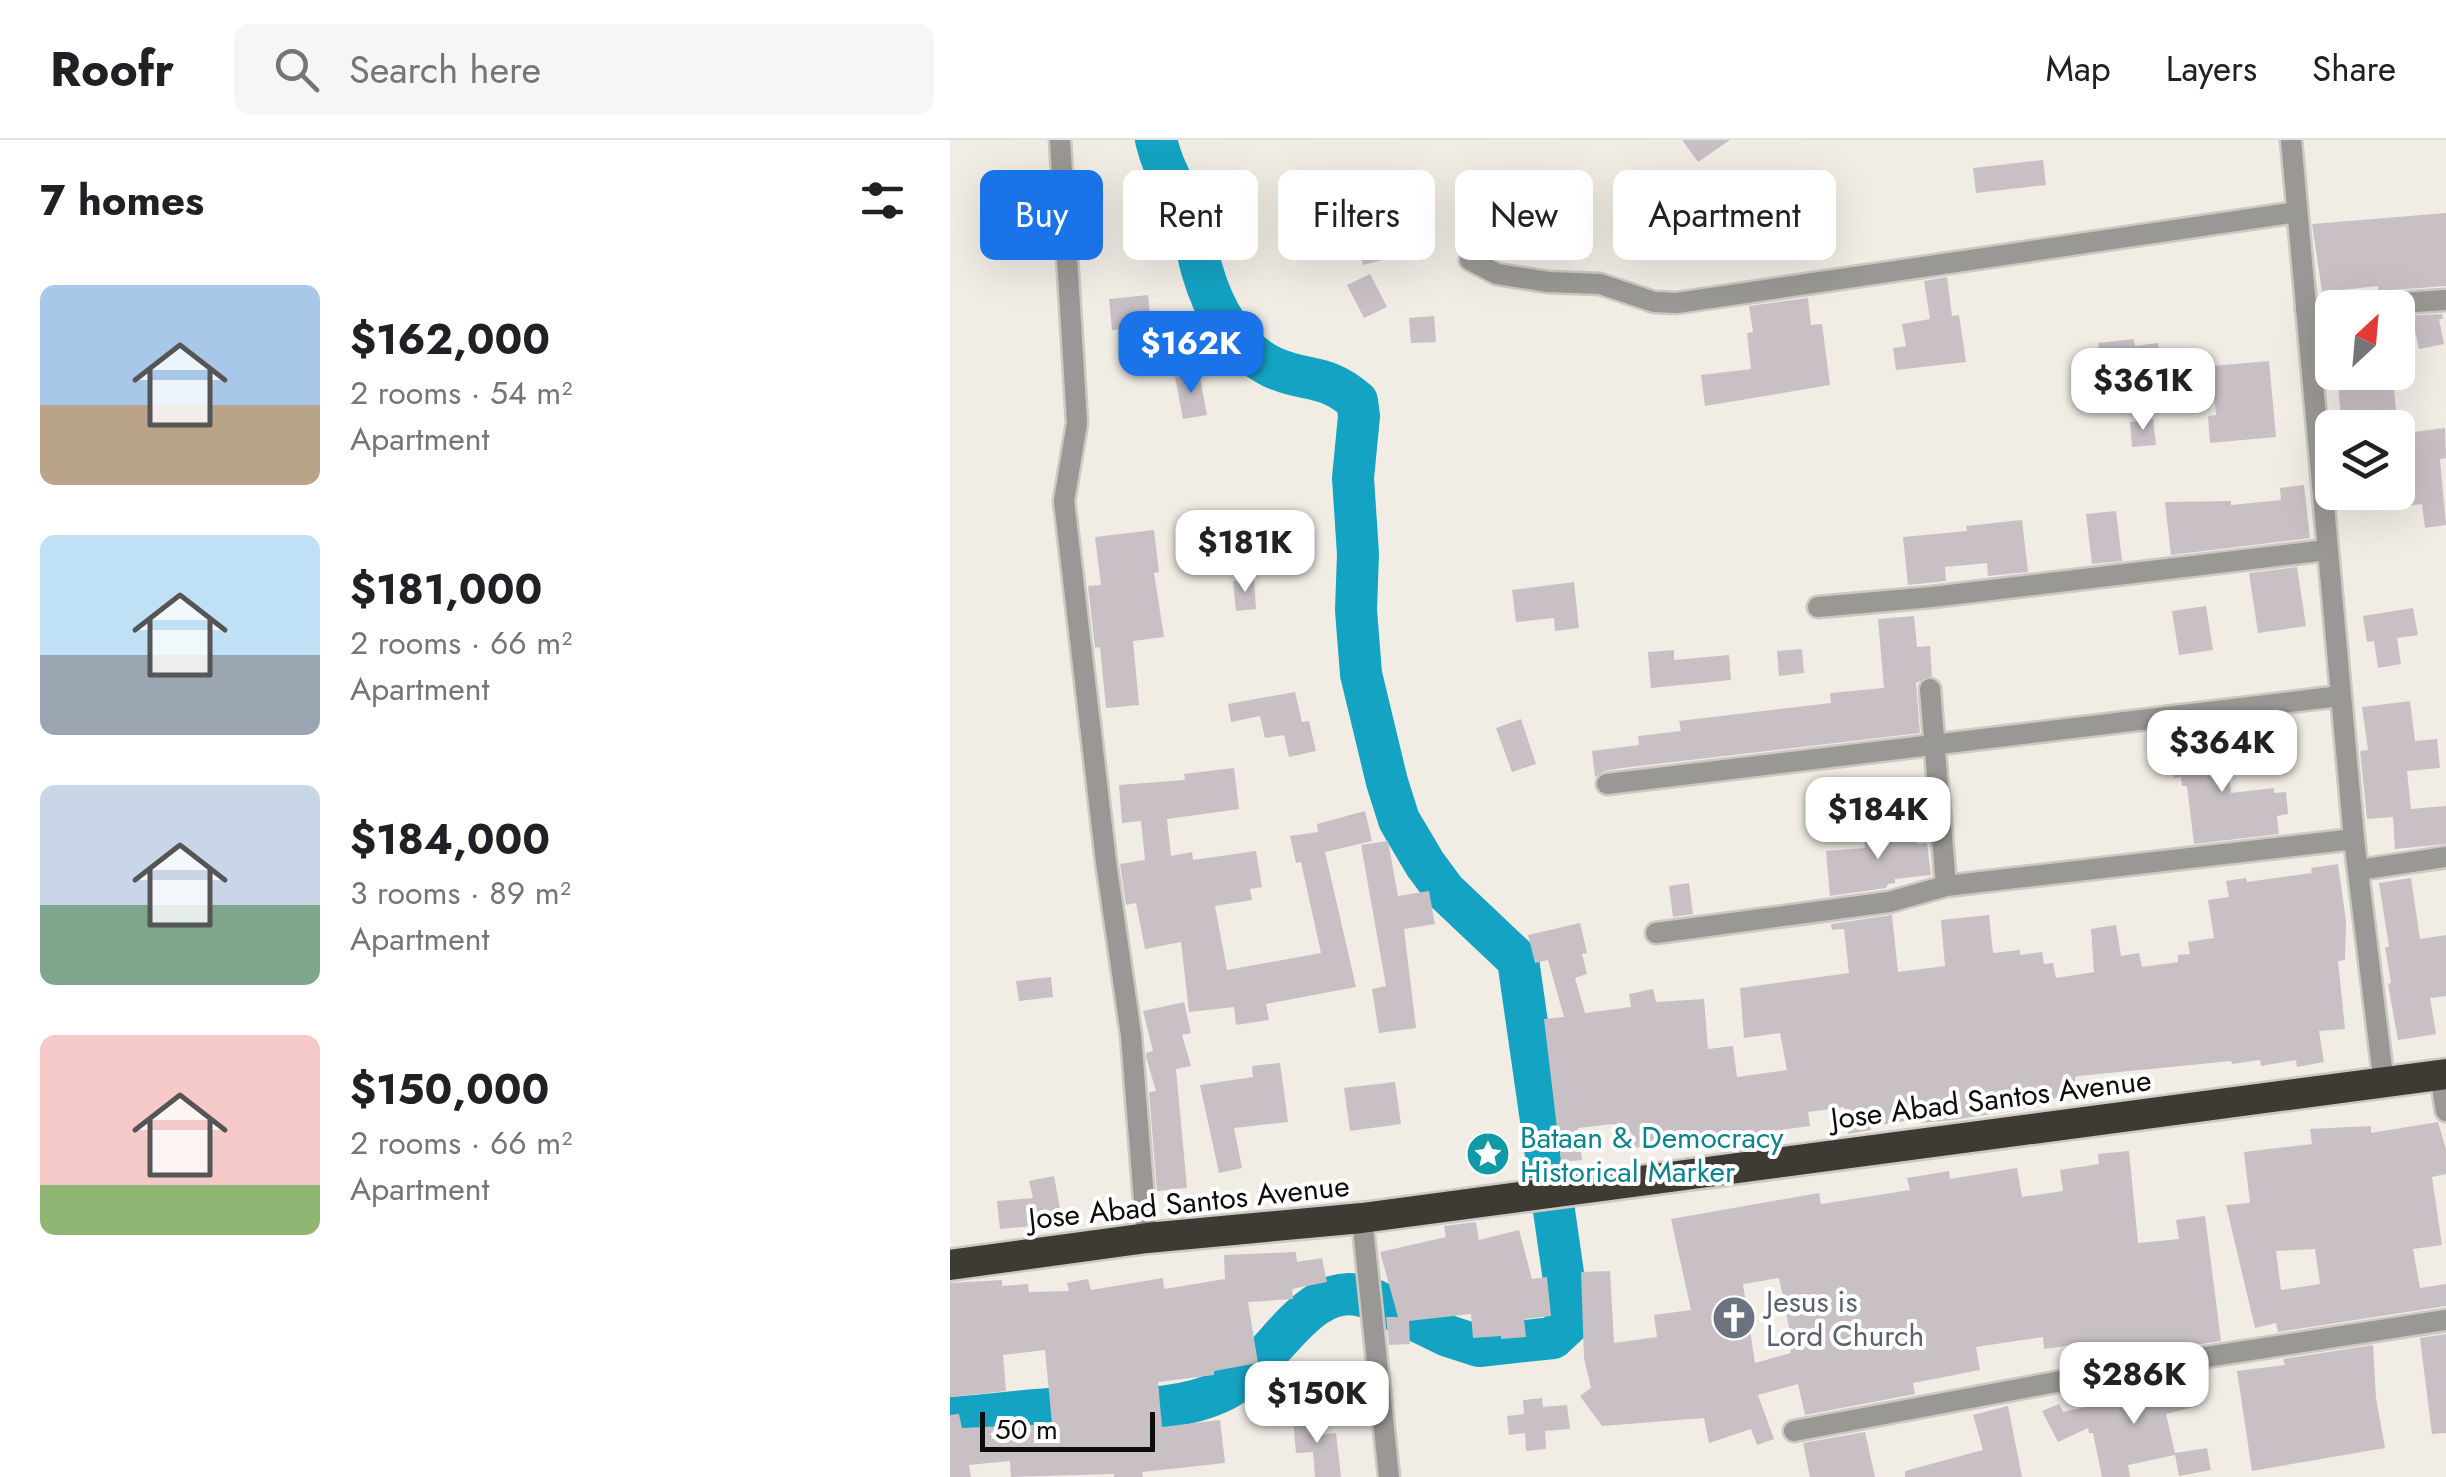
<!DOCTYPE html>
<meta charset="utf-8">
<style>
:root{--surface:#fff;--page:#f6f6f6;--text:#202124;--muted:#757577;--line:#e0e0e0;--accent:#1a73e8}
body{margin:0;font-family:Jost,sans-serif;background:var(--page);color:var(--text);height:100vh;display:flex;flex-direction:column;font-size:38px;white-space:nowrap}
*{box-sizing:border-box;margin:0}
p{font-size:32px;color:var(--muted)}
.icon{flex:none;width:55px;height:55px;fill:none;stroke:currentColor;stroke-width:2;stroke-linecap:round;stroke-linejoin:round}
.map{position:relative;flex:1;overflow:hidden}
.drawer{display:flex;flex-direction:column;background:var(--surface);width:950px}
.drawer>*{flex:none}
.hud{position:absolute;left:30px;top:30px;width:950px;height:90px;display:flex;gap:20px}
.needle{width:65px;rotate:26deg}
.controls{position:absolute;left:1365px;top:150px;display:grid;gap:20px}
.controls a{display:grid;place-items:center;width:100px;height:100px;border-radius:15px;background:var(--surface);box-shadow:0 10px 40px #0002;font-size:50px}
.scale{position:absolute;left:30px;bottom:25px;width:175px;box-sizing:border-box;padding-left:10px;border:5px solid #0e0d0a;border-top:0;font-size:28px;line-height:35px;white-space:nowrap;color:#0e0d0a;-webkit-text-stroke:8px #fff;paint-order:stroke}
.price{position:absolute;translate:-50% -85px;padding:0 22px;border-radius:20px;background:#fff;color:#222;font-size:32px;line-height:65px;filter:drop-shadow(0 2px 5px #0008)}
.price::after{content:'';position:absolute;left:50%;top:60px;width:30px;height:22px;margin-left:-15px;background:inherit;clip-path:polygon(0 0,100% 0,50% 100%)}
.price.selected{background:var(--accent);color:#fff}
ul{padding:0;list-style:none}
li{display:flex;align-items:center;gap:30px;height:250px;padding:0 40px}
li span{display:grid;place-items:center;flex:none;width:280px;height:200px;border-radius:15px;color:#555}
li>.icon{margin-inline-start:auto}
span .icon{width:120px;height:120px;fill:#fffc;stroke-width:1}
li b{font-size:42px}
h2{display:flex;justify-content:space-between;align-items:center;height:120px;padding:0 40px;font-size:42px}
.tag{padding:0 35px;border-radius:15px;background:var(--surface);box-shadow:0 10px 40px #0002;font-size:35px;line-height:90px}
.tag.selected{background:var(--accent);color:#fff}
header{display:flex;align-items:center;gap:60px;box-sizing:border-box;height:140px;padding:0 50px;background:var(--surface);border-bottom:2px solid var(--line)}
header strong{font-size:48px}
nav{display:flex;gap:55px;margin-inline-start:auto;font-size:35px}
.search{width:700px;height:90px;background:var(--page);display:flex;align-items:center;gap:25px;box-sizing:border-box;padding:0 35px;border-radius:15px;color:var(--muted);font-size:38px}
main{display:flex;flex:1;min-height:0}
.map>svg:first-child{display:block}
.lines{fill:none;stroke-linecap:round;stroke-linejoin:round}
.river{stroke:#15a3c3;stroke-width:42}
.building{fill:#c8c0c5;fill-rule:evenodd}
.street-casing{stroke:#cdc9c2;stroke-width:25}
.highway-casing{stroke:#cdc9c2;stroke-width:35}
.street{stroke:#999894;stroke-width:20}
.highway{stroke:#3d3b34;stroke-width:30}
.labels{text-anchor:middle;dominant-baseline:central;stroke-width:8;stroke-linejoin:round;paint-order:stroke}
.street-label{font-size:30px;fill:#0e0d0a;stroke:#fff}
.culture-label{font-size:30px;fill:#0d838f;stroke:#fff;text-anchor:start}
.worship-label{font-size:30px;fill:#5b616d;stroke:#fff;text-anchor:start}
</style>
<header>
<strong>Roofr</strong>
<div class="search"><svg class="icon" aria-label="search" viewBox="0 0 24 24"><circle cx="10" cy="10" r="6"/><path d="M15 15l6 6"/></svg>Search here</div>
<nav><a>Map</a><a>Layers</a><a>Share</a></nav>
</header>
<main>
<section class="drawer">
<h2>7 homes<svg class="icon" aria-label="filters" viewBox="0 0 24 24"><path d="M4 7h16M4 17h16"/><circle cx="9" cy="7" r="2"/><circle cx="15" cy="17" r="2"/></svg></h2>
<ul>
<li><span style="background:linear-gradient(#a9c7e8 60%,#b9a48a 0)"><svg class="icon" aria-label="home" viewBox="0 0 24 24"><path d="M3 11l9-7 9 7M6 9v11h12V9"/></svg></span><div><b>$162,000</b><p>2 rooms · 54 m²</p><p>Apartment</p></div></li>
<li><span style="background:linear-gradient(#bfe0f5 60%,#9aa5b1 0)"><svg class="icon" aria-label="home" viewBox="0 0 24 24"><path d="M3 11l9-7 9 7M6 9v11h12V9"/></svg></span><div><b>$181,000</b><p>2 rooms · 66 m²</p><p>Apartment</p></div></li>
<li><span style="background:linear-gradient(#c9d6e8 60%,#7fa58c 0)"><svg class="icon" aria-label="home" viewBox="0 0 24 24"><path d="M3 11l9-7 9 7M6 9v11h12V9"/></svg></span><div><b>$184,000</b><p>3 rooms · 89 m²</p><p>Apartment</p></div></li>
<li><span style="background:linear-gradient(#f6c9c9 75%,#8fb573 0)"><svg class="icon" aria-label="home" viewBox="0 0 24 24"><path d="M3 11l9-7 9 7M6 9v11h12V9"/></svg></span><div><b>$150,000</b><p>2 rooms · 66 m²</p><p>Apartment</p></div></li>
</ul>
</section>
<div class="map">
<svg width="1496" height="1337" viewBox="0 0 1496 1337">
<rect width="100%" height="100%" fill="#f1ede5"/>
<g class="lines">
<!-- river -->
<g class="river">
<path d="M206,0c8,33 21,48 33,78 6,16 8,35 13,52 11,39 33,79 70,97 34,16 51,5 85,34l2,15 -6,62 5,76 -2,56 5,64 26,108 12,38 26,44 20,27 73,69 52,362 -17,16 -74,8 -31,-10 -74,-36"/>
<path d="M0,1278c34,-2 67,-7 100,-9 58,-3 122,8 176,-20 47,-24 81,-112 140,-92"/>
</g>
</g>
<!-- building -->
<g class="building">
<path d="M732,0h48l-32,22z"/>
<path d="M1093,20l3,25 -70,8 -3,-25z"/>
<path d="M1496,73v73l-68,5v-5l-56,6 -10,-68z"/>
<path d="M443,96l5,20 -35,9 -5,-21z"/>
<path d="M420,134l17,33 -23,11 -17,-33z"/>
<path d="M997,137l5,39 7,-1 7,47 -70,8 -3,-22 13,-2 -4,-22 28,-5 -6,-38z"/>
<path d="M198,155l3,31 -39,4 -3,-31z"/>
<path d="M858,158l3,27 11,-1 8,61 -125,21 -4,-31 50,-6 -4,-36 6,-1 -4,-26z"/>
<path d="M1492,174l1,5h-4l5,25 -25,5 -6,-27 -8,1 -1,-7z"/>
<path d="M484,176l2,26 -25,1 -2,-25z"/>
<path d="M1184,199l1,7 23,-3 5,40 -20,2 -1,-7 -39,5 -5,-40z"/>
<path d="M1319,221l7,76 -66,6 -2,-27 8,-1 -5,-49z"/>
<path d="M1387,232h55l6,56h-47l-1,-9 -9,1z"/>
<path d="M249,233l8,42 -24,4 -8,-42z"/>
<path d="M1203,279l3,26 -24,2 -2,-25z"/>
<path d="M1495,288l1,30 -6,1 6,66 -21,3 -3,-24 -24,3v-73z"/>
<path d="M1354,345l6,53 -139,17 -6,-53 66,-1v4l50,-5 -1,-12z"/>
<path d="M1166,371l6,50 -30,3 -6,-50z"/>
<path d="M1072,380l6,52 -40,4 -1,-13 -42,4 1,14 -38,4 -5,-48 64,-6 -1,-5z"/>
<path d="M204,390l5,42 -5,1 10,64 -31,4 6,64 -33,3 -6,-61 -5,1 -7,-62 13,-1 -6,-48z"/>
<path d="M1347,427l9,59 -48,7 -9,-60z"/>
<path d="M304,440l2,29 -20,2 -3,-30z"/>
<path d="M624,442l5,46 -24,3 -1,-13 -38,4 -4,-32z"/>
<path d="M1256,466l7,44 -34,5 -7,-44z"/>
<path d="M1463,468l5,27 -21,3 4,26 -23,4 -4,-27 -7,1 -4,-26z"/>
<path d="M964,476l3,31 13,-1 2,30 -16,7 4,50 -298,35 -18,3 -9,6 -3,-26 47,-6 -1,-9 43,-5 -2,-10 152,-18 -1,-10 54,-5 -6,-69z"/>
<path d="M852,509l2,24 -25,3 -2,-25z"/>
<path d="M724,510v10l55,-5 2,25 -80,8 -3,-36z"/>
<path d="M345,552l7,30 7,-1 7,30 -27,6 -5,-22 -19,3 -5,-22 -29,6 -3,-18z"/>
<path d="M1460,561l5,40 22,-2 3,29 -33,3 4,38 35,-3v38l-51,5 -2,-32 -26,2 -7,-68 8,-1 -6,-43z"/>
<path d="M571,579l15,45 -24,8 -16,-44z"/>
<path d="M1274,595l7,58 43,-5v5l12,-1 2,22 -11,2 2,18 -85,10 -7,-58h-5l-1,-9 -7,1 -4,-37z"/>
<path d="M284,628l5,41 -72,10 4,37 21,-4 1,8 63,-9 6,36 -12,2 2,11 -37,6 12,64 94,-17 -20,-91 -5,1 -6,-27 28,-4 -1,-8 48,-13 7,30 -47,11 31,135 -90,17 3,16 -33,5 -2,-18 -45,5 -8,-70 -36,7 -9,-46 -10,2 -6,-41 25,-4 -4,-39 -19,2 -3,-38 66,-5 -1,-6z"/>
<path d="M965,685l2,19 10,-1 4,32 -36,4v4l-7,1 -2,4 -56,8 -4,-45 39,-3 -1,-12 11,-1 -1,-6z"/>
<path d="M438,701l10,55 31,-5 6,33 -31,5 12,99 -37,5 -7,-44 14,-3 -25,-141z"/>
<path d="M1388,724l8,57 -1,39 -7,1 7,68 -26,2 5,31 -27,5 -1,-7 -35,6 -1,-6 -28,4 -1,-3 -152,15 -4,1 2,18 -18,2 -12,4 1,4 -95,15 -33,3v-4l-49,7v4l-23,4 -4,-27 -36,5 2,14 -88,12 1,8 -20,3v-3l-20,2 -1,-7 -48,7 -3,-16 -14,3 -3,-11 -36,4 4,32 -21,2 -17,-143 20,-2 -16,-57 -13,3 -7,-28 52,-12 7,30 -5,1 5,20 -12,4 10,35 46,-6 -2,-13 24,-5 3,13 48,-3 4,50 25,-3 4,31 50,-7 -7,-37 -36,5 -4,-50 109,-15 -5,-44 -12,1 -1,-6 61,-9 6,57 47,-6 -4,-46 48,-5 4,38 27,-3v5l22,-3 2,12 9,-1 3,15 38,-6 -3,-43 25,-4 5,31 18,-3 3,14 36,-5v-7l12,-1 -2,-12 26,-4 -6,-38 21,-3 -3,-16 20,-3 1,4 65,-9 -1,-5z"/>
<path d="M1461,738l9,61 26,-4v61l-16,2 6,36 -38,6 -10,-56 3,-1 -6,-36h4l-10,-64z"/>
<path d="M739,743l4,31 -20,3 -4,-31z"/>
<path d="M101,837l2,20 -34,4 -3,-20z"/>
<path d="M234,862l7,31 -9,2 9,31 -15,3 11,119 -30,3 -8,-99 7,-1 -10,-34v-4l7,-2 -10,-40z"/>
<path d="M330,923l8,59 -54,6 8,40 -23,5 -19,-88 53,-8 -1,-11z"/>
<path d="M445,942l6,42 -51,7 -6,-43z"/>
<path d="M1488,982l8,27v25l-14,3 10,68 -29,4 7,39 26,-4v22l-168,26 -2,-9 -21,5 -29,-123 24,-2 -6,-51 68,-8 -2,-15 61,-3v7zM1365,1109l5,35 -39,6 -5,-39z"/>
<path d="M1179,1011l9,92 41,-4 -3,-19 29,-4 16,125 -98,15 -3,-14 -31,6 -1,-5 -44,6 -1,-12 -67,10 4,23 -67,13 2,11 -110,21 -7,-31 -40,11 16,44 -17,6 -6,-16 -42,14 -5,-25 -102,8 -22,-30 11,-8 -7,-30 -3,-86 29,-1 4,72 43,-6 -3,-22 37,-5 -20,-91 148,-26 2,11 89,-14 -3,-12 42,-7 1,8 67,-11 5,29 41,-6 -3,-21 39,-6 -1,-10zM829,1138l13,64h-3l2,11 -36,10 -12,-79z"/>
<path d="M104,1036l7,38 -29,6v6l-32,3 -3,-28 36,-3 -4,-17z"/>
<path d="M526,1082l3,18 40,-10 13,49 15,-2 4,39 -27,3 2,18 -25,2v-3l-28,2 -2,-24 -62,7 1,23 -21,1 -3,-28h12l-18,-65 66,-15 -2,-11z"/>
<path d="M346,1112l1,10 25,-4 5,24 -35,7 1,10 -45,3 10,61 -44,8v4l-56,7 4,45 58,-7 5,43 -83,9 1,5h-29v-3l-103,3 -1,-16 -41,4 2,12h-21v-62l9,-1 3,14 90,-4 -7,-74 -42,5 3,36 -56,6v-114l52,-3v6l26,-2 1,8 40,-1 -2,-8 21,-4 3,11 72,-12 1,11 61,-10 -1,-24z"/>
<path d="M1496,1194v99l-14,1 -12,-96z"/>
<path d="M1423,1205l3,53 9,50 -133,23 -15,-100 48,-6 -2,-6z"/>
<path d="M1239,1234l8,32 -31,8 9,39 32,-5 4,22 -32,6 -4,-21 -47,10 2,12h-28l-9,-44h-4l-1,-5 -30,14 -16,-31 17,-7 4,8 79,-17 -3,-14z"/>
<path d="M592,1258l1,9 24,-2 3,24 -25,2 1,18 -20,2 -1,-18 -16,2 -2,-19 17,-2 -1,-14z"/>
<path d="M1058,1266l14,71h-117v-6l78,-21 -10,-35z"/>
<path d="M367,1275l2,20 17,-2 5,44h-26l-2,-25 -17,1 -3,-35z"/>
<path d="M915,1292l10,45h-65l-7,-34z"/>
</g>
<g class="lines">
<defs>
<g id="street">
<path d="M110,0l17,283 -13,78 42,361 25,173 16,203"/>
<path d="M1341,0l63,699 30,245"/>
<path d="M520,120l27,14 51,8 52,2 54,18 23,1 620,-91"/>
<path d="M1356,169l140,-9"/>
<path d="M868,467l114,-10 395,-47"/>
<path d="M980,549l16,197"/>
<path d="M657,644l733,-88"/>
<path d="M1409,730l87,-13"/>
<path d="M706,793l233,-31 57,-16 408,-47"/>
<path d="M1490,935l6,36"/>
<path d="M412,1078l27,259"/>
<path d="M844,1291l321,-60 331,-51"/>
</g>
<path id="highway" d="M0,1125l197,-27 215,-20 1084,-144"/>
</defs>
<!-- street casing -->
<use href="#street" class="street-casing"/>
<!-- highway casing -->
<use href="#highway" class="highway-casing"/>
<!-- street -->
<use href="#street" class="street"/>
<!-- highway -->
<use href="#highway" class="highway"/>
</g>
<!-- icons -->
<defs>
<symbol id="sight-disc" viewBox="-11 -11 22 22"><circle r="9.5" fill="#0f9aa8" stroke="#fff"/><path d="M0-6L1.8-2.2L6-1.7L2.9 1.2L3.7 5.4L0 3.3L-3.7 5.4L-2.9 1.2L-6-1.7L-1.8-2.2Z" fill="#fff"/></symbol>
<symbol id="church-disc" viewBox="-11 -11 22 22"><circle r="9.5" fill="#6b7280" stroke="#fff"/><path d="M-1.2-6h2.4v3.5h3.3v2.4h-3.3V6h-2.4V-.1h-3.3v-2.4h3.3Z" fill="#fff"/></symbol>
</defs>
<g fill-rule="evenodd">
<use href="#sight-disc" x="513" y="989" width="50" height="50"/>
<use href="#church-disc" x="759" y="1153" width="50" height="50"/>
</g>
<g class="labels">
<!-- street labels -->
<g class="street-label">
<text transform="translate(1041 959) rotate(-7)">Jose Abad Santos Avenue</text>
<text transform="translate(239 1062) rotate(-6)">Jose Abad Santos Avenue</text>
</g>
<!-- culture labels -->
<g class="culture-label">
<text x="570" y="997">Bataan &amp; Democracy<tspan x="570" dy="34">Historical Marker</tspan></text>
</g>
<!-- worship labels -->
<g class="worship-label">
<text x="816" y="1161">Jesus is<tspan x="816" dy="34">Lord Church</tspan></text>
</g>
</g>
</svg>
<div class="controls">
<a><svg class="needle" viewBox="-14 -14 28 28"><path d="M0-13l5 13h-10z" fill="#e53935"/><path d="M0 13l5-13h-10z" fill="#757577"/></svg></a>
<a><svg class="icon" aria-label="layers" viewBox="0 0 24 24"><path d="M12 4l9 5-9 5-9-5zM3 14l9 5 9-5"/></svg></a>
</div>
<div class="scale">50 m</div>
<b class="price selected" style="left:241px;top:256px">$162K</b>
<b class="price" style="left:1193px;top:293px">$361K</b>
<b class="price" style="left:295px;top:455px">$181K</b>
<b class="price" style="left:1272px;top:655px">$364K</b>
<b class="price" style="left:928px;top:722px">$184K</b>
<b class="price" style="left:1184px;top:1287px">$286K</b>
<b class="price" style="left:367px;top:1306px">$150K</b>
<div class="hud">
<a class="tag selected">Buy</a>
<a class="tag">Rent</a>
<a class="tag">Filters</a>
<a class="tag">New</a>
<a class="tag">Apartment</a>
</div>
</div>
</main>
